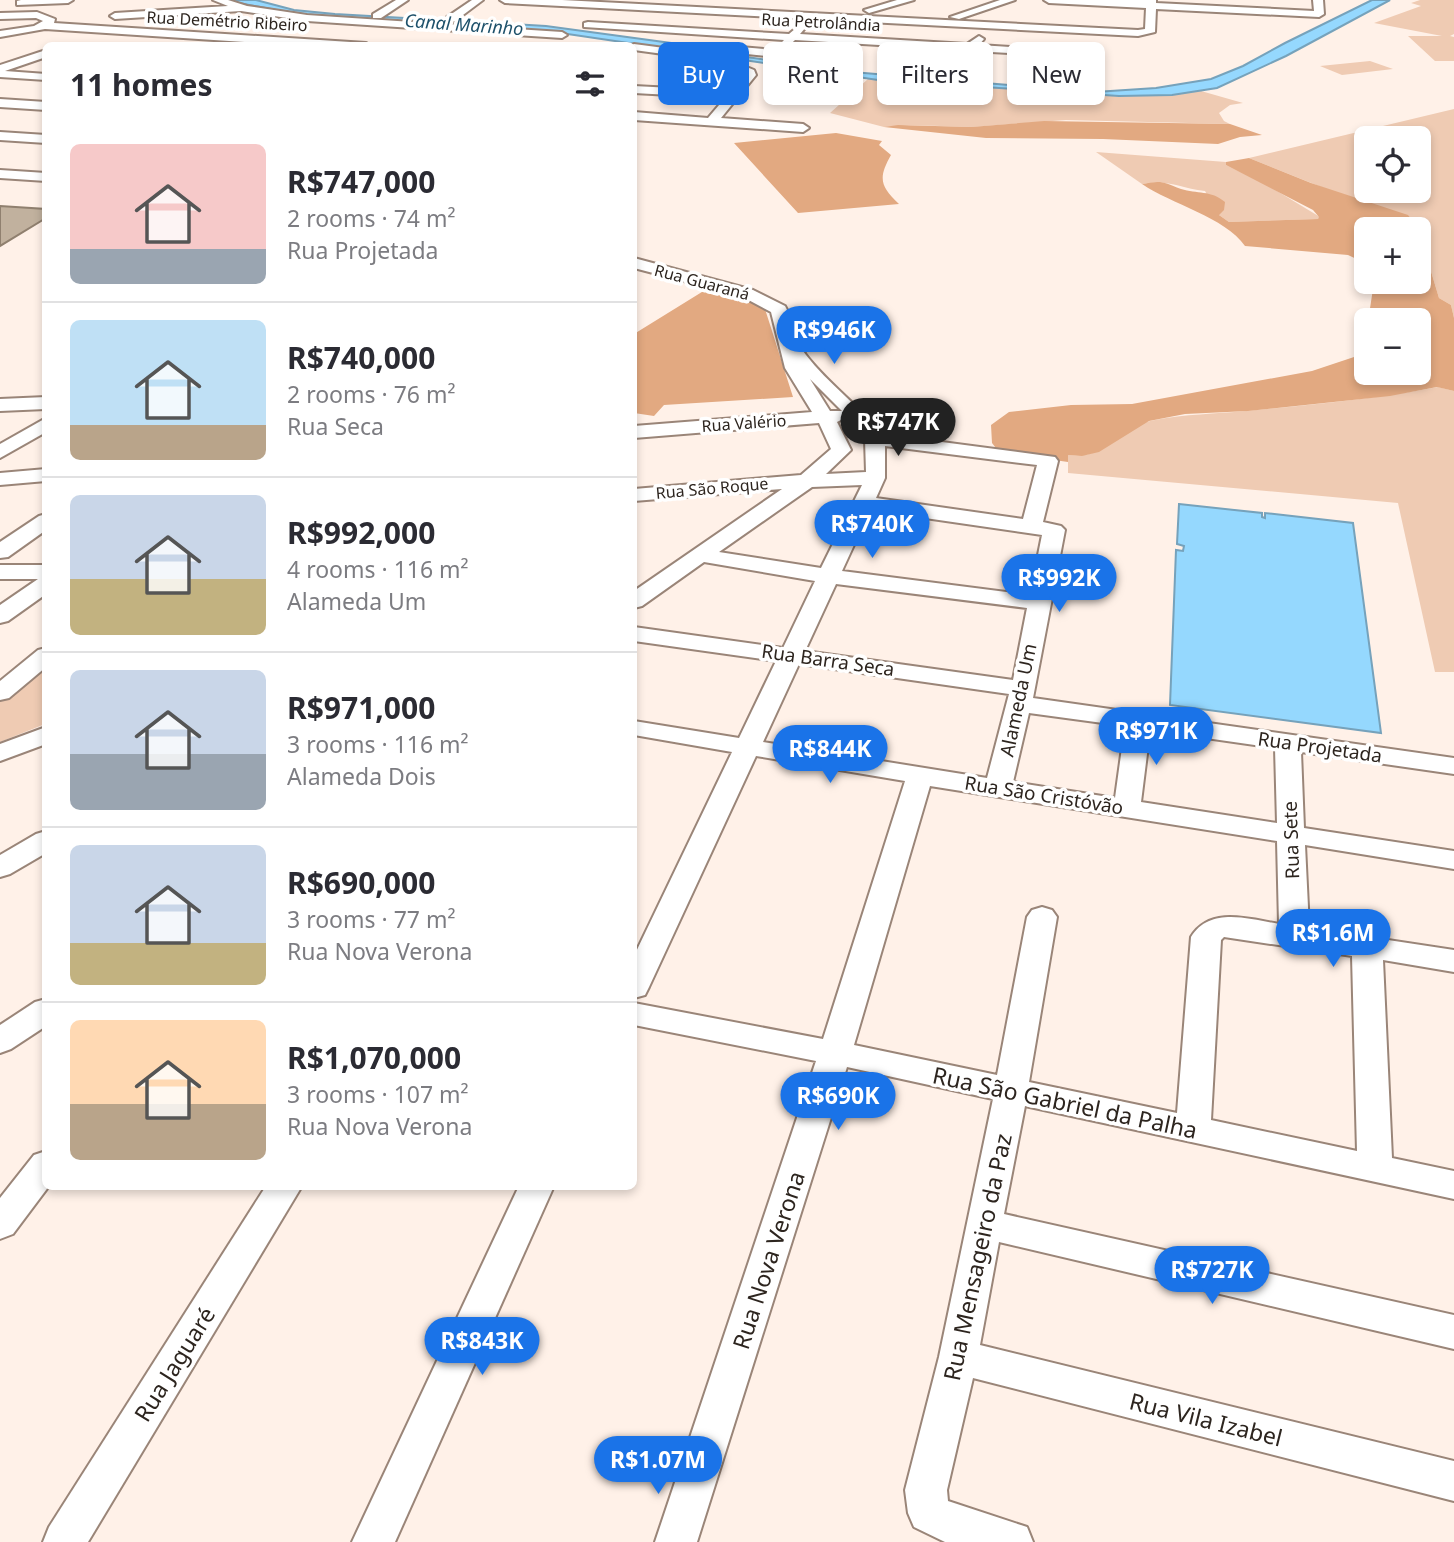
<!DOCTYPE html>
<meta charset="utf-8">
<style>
:root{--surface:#fff;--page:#f7f7f7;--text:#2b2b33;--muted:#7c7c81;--line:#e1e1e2;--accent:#1a73e8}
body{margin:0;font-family:"Noto Sans",sans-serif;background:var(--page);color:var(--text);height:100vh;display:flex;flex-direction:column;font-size:26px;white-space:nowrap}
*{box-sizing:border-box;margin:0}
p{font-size:23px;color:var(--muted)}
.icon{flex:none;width:38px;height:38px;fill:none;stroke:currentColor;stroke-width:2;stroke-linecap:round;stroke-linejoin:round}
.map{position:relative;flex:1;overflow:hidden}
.panel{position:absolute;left:42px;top:42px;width:595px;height:1148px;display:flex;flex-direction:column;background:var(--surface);border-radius:10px;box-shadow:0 4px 10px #0003}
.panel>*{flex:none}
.guide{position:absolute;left:658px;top:42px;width:665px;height:63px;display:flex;gap:14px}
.buttons{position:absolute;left:1354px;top:126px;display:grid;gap:14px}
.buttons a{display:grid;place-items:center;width:77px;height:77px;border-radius:10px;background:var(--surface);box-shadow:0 4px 10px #0003;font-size:35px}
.price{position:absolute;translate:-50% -60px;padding:0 16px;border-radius:24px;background:var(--accent);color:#fff;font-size:23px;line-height:46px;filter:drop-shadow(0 2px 4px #0008)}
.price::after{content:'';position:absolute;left:50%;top:42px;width:21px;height:16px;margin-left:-10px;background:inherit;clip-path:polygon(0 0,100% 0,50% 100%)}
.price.current{background:#222;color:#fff}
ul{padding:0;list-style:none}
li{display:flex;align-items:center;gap:21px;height:175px;padding:0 28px}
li+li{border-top:2px solid var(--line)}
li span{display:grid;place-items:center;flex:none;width:196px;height:140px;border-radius:10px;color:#555}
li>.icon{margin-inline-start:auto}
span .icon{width:84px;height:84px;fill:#fffc;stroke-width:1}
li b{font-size:30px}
h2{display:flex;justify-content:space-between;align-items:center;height:84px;padding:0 28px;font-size:30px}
.chip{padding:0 24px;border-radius:10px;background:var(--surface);box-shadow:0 4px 10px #0003;font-size:24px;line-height:63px}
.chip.current{background:var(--accent);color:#fff}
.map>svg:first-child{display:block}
.green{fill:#efcbb3;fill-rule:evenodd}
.forest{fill:#e2a981}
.water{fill:#95d8fe;stroke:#76a2bb;stroke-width:2}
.building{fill:#c1b19e;stroke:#90806f;stroke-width:2}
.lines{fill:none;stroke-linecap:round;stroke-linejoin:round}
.minor-casing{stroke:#9a8578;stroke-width:4}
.minor{fill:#fff;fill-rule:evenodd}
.labels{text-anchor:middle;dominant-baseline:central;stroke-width:7;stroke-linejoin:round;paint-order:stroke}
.far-street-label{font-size:16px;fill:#2d251f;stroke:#fff}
.far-water-label{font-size:18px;font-style:italic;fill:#1e516b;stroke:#fff}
.street-label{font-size:19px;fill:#2d251f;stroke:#fff}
.near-street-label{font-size:23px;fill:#2d251f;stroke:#fff}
</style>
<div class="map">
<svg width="1454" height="1542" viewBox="0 0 1454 1542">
<rect width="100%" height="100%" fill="#fff1e8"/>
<!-- green -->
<g class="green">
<path d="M1420,0h34v34l-4,2 4,1v24h-19l-27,-25h34l-68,-13 47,-17 -10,-3z"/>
<path d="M1370,61l23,8 -51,6 -22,-9z"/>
<path d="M868,79l225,16h79l29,-4 42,12 -13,2 -11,8 5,8 6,3 -164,-4 -95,7 -62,-2 -25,2 -54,-14z"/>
<path d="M1454,109v209l-3,-13 -12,-7 -9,-30 -11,-11v-28h-6l1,-5 -165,-66zM1367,138h52v53h-52z"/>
<path d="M1096,152l130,10v3l41,20 53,32 -2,2 -89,3 -10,-7 -14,-24c-26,-3 -37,-12 -63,-7z"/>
<path d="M1438,387l16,4v281h-19l-37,-169 -330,-30v-18c42,5 52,-30 87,-35 30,-6 60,-6 91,-9 64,-6 128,-12 192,-24z"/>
<path d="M45,667v57l-45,18v-41z"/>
</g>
<!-- forest -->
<g class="forest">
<path d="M1044,121l186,3 32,11 -22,2 -22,7 -115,-5 -117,-1 -102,-11 14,-2 73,2z"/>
<path d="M836,133l46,8 -3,4 12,10c-13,23 -11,31 8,49l-101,9 -64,-70z"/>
<path d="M1249,158l62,25 97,32 7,9 -2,5h-46v35l-19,-9 -103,-9c-20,-29 -74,-42 -103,-62 20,-4 21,-2 39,5 16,5 30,1 44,13l-1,8 -5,5 10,7 89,-3 1,-2 -6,-7 -87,-45v-3z"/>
<path d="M1419,257l11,11 9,30 12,7 3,13v73l-17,-4 -47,9 -142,15 -63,3 -36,7 -50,31 -17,4 -14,-1v7l-69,-10 -7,-9 -1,-18 18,-13 62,-7 61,-1 180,-33 48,-16 7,-8v26h52v-53h-50v-5l5,-33h45z"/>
<path d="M710,287l14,2 41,20 28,88 -129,8 -10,11 -20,-3v-79z"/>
</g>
<!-- water -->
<g class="water">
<path d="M223,0h33l38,10 41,4 211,12 140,19 47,10 119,17 243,20 61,-4 55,-9 32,-13 42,-23 87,-43h18l-104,56 -69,32 -45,7 -53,1 -241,-16 -324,-48 -251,-17z"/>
<path d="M1179,504l83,9v4l3,1v-5l88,10 28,210 -211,-28 6,-155 7,1 1,-5 -7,-2z"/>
</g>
<!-- building -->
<path class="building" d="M0,206l46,3v9l-46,28z"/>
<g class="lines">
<defs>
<g id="minor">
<path d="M21,0h52l-5,3 -51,2v-4z"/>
<path d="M213,0h15l19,6 60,9 255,17 5,3 -5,3 -255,-17 -66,-10 -126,8 -5,-3 5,-3 113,-7z"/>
<path d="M396,0h12l-27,18h-8v-4z"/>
<path d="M472,0h11l-28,21h-8v-4z"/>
<path d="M500,0h62l576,30 7,-1 1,-21 -97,-5 -5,-3h112v3l158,8 -1,-11h10l1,14 -5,3 -163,-8 -1,23 -17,4 -633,-33z"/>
<path d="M897,0h17l-45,13 -5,-3z"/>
<path d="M1000,0h15l-56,19 -9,-2z"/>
<path d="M37,12l18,7 -1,4 312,20 5,3h-65l-261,-17 -45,8v-6l34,-5 9,-5 -7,-3 -36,1v-6z"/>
<path d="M588,22l201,12 13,-11 5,3 -7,8 167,10 12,-8 5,3 -5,6 76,5 1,2 -5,3 -24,-1 55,21 -10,2 -50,-18 -2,-2 6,-3 -53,-3 -17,28 -4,1 -6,-3 17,-27 -168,-10 -18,17 -60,-6 -5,-3 5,-3 57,5 10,-10 -200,-13v-4z"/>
<path d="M634,44l83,11 37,15 2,5 -35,43 82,6 6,4 -6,4 -169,-12v-8l74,6 17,-20 -91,-5v-7l96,5 14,-17 -29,-13 -81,-11v-4h-4z"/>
<path d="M46,50v7l-41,14 41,3v6l-46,-3v-12z"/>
<path d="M0,99l46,3v8l-46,-3z"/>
<path d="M0,132l46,3v8l-46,-3z"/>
<path d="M0,170l46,3v8l-46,-3z"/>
<path d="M634,258l119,32 32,16c9,16 8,31 21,49 22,29 53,50 75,79l174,23 3,4 -15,61 18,4 4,4 -32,168 421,60v16l-153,-22 3,76 150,23v18l-149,-24 4,83 145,22v22l-71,-12 9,198 62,13v28l-429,-93 -21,108 450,101v34l-455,-107 -19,103 474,116v40l-481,-123 -26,112 1,11 79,26 6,15h-88l-31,-15 -6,-14 -3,-23 34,-133 54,-258 -146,-32 -150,475h-42l161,-481 -182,-36v-22l189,36 82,-258 -149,-25 -107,231 -4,8 -11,3v-42l98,-204 -98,-17v-14l105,17 37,-77 -142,-20v-14l149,21 32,-67 -111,-19 -62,44 -8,2v-17l148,-102 -148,12v-12l167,-14 30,-26 -12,-26 -185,15v-12l178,-14 -27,-44 -14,-56 -30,-16 -107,-28zM810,379l32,32h-12zM847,417l18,22 1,33 -40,2 25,-24 -14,-28zM885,446l152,19 -14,54 -147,-21 9,-20zM862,485l-41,83 -102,-16 93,-65zM870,510l172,25 -12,60 -188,-24zM836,584l191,24 -14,72 -208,-29zM799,664l210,30 -22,84 -224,-36zM1029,713l96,13 -10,72 -102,-16zM1150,730l125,18 2,75 -136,-21zM930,786l347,55 2,83c-30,-5 -69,-18 -88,13l-14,176 -148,-31 28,-165 -5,-7 -10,-3 -10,3 -5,7 -30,158 -143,-30zM1224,937l128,19 5,195 -146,-31 10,-180z"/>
<path d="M46,397v12l-46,2v-12z"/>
<path d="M46,418v14l-46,26v-14z"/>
<path d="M46,469v12l-46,4v-12z"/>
<path d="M46,514v16l-38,27 -8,1v-16l39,-26z"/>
<path d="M0,565h46v29l-38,27 -8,2v-18l38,-26h-38z"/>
<path d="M46,648v19l-37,31 -9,2v-19l38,-31z"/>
<path d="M46,727v17l-46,17v-17z"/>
<path d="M46,831v22l-36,21 -10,3v-22l36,-21z"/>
<path d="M46,999v27l-35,23 -11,4v-28l35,-23z"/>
<path d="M46,1151v35h3l-36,48 -13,5v-41l34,-43z"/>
<path d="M266,1186h36l-214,356h-45l6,-15z"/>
<path d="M519,1186h35l-159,356h-43z"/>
</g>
</defs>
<!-- minor casing -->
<use href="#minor" class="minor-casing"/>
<!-- minor -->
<use href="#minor" class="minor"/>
</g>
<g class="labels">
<!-- far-street labels -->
<g class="far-street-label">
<text transform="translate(227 21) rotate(3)">Rua Demétrio Ribeiro</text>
<text transform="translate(821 22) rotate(3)">Rua Petrolândia</text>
<text transform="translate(702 282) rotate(15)">Rua Guaraná</text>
<text transform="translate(744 423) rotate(-4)">Rua Valério</text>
<text transform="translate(712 488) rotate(-5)">Rua São Roque</text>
</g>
<!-- far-water labels -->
<g class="far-water-label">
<text transform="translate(464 24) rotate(4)">Canal Marinho</text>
</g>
<!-- street labels -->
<g class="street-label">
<text transform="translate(828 660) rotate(8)">Rua Barra Seca</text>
<text transform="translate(1018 700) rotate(-78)">Alameda Um</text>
<text transform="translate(1320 747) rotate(8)">Rua Projetada</text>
<text transform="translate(1044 795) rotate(9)">Rua São Cristóvão</text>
<text transform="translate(1291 840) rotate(-92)">Rua Sete</text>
</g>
<!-- near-street labels -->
<g class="near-street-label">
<text transform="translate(1065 1102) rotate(12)">Rua São Gabriel da Palha</text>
<text transform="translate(977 1257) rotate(-78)">Rua Mensageiro da Paz</text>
<text transform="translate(768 1260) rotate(-72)">Rua Nova Verona</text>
<text transform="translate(174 1364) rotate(-58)">Rua Jaguaré</text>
<text transform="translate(1206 1419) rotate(14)">Rua Vila Izabel</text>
</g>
</g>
</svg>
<div class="buttons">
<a><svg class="icon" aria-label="locate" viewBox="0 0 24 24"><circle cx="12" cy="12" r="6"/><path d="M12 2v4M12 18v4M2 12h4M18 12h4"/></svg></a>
<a>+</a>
<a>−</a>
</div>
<b class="price" style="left:834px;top:366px">R$946K</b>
<b class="price current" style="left:898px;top:458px">R$747K</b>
<b class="price" style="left:872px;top:560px">R$740K</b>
<b class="price" style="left:1059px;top:614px">R$992K</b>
<b class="price" style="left:1156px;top:767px">R$971K</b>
<b class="price" style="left:830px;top:785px">R$844K</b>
<b class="price" style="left:1333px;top:969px">R$1.6M</b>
<b class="price" style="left:838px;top:1132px">R$690K</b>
<b class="price" style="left:1212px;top:1306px">R$727K</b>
<b class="price" style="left:482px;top:1377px">R$843K</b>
<b class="price" style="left:658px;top:1496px">R$1.07M</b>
<div class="guide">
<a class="chip current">Buy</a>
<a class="chip">Rent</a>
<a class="chip">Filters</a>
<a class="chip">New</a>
</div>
<section class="panel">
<h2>11 homes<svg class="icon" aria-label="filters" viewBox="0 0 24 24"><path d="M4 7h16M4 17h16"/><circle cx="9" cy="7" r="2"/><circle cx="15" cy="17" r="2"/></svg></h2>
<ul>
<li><span style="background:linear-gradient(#f6c9c9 75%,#9aa5b1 0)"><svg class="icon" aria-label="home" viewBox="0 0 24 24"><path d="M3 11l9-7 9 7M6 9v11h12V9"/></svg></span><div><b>R$747,000</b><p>2 rooms · 74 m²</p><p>Rua Projetada</p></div></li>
<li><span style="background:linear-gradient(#bfe0f5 75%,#b9a48a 0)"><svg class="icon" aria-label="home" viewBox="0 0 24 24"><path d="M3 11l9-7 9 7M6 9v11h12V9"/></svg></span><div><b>R$740,000</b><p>2 rooms · 76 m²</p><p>Rua Seca</p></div></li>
<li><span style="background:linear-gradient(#c9d6e8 60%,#c2b280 0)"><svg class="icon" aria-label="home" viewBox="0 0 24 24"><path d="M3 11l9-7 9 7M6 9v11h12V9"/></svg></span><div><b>R$992,000</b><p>4 rooms · 116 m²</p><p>Alameda Um</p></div></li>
<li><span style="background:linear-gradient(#c9d6e8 60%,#9aa5b1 0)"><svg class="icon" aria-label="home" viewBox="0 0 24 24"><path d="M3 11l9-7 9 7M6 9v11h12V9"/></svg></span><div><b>R$971,000</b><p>3 rooms · 116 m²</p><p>Alameda Dois</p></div></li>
<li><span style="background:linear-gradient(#c9d6e8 70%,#c2b280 0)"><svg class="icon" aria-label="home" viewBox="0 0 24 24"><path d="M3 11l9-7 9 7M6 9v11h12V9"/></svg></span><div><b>R$690,000</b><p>3 rooms · 77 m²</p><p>Rua Nova Verona</p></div></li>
<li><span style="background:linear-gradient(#ffd9b3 60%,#b9a48a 0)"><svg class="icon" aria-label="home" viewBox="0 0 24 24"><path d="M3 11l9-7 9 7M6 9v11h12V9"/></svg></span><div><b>R$1,070,000</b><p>3 rooms · 107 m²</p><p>Rua Nova Verona</p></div></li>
</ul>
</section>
</div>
